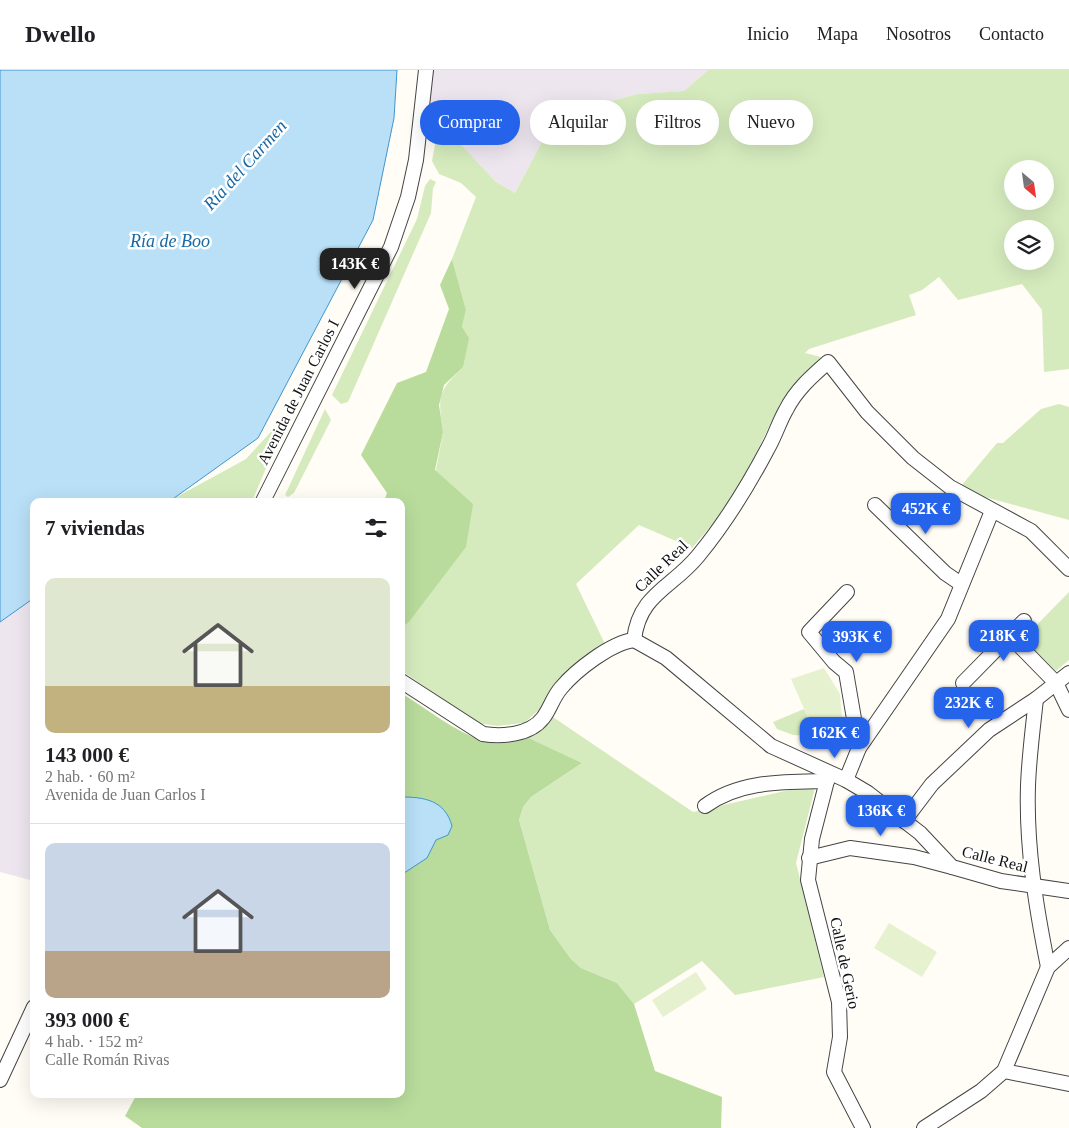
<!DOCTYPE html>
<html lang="es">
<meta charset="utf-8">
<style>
:root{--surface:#fff;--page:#f2f2f2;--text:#202124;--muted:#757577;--line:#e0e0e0;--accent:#2563eb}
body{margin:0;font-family:Georgia,serif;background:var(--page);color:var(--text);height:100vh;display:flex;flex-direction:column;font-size:19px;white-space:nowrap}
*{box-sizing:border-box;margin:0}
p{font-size:16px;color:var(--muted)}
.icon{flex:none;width:28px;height:28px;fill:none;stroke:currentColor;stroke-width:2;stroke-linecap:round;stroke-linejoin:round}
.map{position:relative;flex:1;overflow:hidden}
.side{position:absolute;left:30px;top:428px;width:375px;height:600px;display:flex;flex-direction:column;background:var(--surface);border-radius:10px;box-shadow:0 5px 20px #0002}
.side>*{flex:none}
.guide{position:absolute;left:420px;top:30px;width:475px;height:45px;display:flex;gap:10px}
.needle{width:32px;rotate:151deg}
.buttons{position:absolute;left:1004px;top:90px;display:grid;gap:10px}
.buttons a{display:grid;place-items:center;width:50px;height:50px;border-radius:50%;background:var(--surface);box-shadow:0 5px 20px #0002;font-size:25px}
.price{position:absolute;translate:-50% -42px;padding:0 11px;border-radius:10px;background:var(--accent);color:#fff;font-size:16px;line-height:32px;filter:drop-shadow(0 1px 2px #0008)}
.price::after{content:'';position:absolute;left:50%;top:30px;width:15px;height:11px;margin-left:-8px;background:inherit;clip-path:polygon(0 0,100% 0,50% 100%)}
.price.active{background:#222;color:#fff}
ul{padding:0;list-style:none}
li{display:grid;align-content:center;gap:10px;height:265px;padding:0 15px}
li+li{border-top:1px solid var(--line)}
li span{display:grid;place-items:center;height:155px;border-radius:10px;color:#555}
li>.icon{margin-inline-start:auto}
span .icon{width:90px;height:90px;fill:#fffc;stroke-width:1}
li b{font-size:21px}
h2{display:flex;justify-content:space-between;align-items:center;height:60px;padding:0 15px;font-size:21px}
.pill{padding:0 18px;border-radius:22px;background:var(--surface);box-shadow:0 5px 20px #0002;font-size:18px;line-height:45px}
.pill.active{background:var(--accent);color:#fff}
header{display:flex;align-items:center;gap:30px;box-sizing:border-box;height:70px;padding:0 25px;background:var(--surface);border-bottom:1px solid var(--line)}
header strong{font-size:24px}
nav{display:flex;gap:28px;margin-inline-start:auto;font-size:18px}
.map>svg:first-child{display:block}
.industrial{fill:#eee6ef}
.green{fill:#d5ebbd;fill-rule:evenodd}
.forest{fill:#b9dc9c}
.pitch{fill:#e6f2cf}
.water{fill:#b9e0f7;stroke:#3f96cf}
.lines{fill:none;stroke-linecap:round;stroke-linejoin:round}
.minor-casing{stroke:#444;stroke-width:16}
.minor{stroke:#fff;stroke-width:14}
.labels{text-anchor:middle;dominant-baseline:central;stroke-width:5;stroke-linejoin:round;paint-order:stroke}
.street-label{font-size:16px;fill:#111;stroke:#fff}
.water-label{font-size:18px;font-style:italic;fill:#1768a6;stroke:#fff}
</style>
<header>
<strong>Dwello</strong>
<nav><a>Inicio</a><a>Mapa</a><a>Nosotros</a><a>Contacto</a></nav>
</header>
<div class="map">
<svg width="1069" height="1058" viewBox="0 0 1069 1058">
<rect width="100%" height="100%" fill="#fffdf5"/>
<!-- industrial -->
<g class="industrial">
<path d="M419,0h289l-24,21 -47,3 -33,9 -26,20 -13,6 -11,-10 -39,74 -19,-11 -80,-84z"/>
<path d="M34,528v283l-34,-9v-250z"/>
</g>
<!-- green -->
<g class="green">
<path d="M708,0h361v299l-25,3 -2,-62 -20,-26 -64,16 -19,-23 -17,13 -13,5 7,20 -107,34 -4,4 16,4 -41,48 -48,96 -40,47 -53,-23 -63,59 29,60 -26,18 -22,20 -17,27 -16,14 -27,3 -20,-3 -76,-53v-42l7,-5 35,-191c-5,-35 -6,-40 20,-65l-1,-40 4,-17 -14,-51 24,-62 -15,-14 -22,-9 -7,-13 4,-22 -5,-2 2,-22 63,67 19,11 39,-74 11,10 13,-6 26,-20 33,-9 47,-3zM1012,99h33v32h-33zM1012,159h33v32h-33z"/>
<path d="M430,109l6,3 -3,6 -2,25 -83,189 -7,2 -9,-9 85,-176 8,-33z"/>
<path d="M1059,334l10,3v113l-88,-24 -20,-10 36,-43h6l38,-34z"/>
<path d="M325,339l6,11 -37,73 -6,4 -3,-2z"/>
<path d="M291,340c-15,30 -25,61 -39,91l-81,-1 75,-41z"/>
<path d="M1069,522v68l-13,11 -33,-32z"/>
<path d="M804,639l12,27 -23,-1 -16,-6 -4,-7z"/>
<path d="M550,645l143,97 123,-28 -20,79 28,114 -89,18 -33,-34 -68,43 -17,-21 -36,-15 -10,-9 -21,-29 -31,-110 4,-13 8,-10 51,-34 -53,-25z"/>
</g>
<!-- forest -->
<g class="forest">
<path d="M452,189l14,51 -4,17 7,11 -6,29 -19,18 -5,20 4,27 -8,38 38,34 -7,43 -58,76 -7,5v-127h-17l3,-8 -26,-38 36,-72 29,-11 23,-63 -9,-24z"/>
<path d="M401,623c26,16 53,38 82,48 15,5 31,1 46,-3l53,25 -51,34 -8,10 -4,13 31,110 21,29 10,9 36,15 17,21 21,67 67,26 -1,31h-579l-17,-12 12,-22h264z"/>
</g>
<!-- pitch -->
<g class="pitch">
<path d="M824,598l16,26 2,25 -14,13 -12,4 -25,-57z"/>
<path d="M889,853l48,29 -15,25 -48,-29z"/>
<path d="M696,902l11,17 -44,28 -11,-17z"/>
</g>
<!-- water -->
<g class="water">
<path d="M0,0h397l-3,48 -21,102 -115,218 -88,63h-136v97l-34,24z"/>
<path d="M401,727c23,0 44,3 51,29l-4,9 -12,5 -9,18 -26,17z"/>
</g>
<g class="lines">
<defs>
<g id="minor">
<path d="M263,431l128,-254 17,-50 8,-37 10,-90"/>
<path d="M875,435l70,68 16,11"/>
<path d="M847,522l-38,40 25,30 12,10 13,76"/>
<path d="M1010,566l46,47 13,27"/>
<path d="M634,570c5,-46 38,-52 64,-84 28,-34 50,-70 70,-108 7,-12 11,-26 18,-38 10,-20 26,-34 42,-48l39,50 46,46 37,29 81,44 38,38"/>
<path d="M634,570l32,18 105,88 75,34 22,13 52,40 32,34 49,14 68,10"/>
<path d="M401,611l82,53c19,3 47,1 60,-16 7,-9 10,-21 18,-30 15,-18 50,-45 73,-48"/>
<path d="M963,613l61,-62"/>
<path d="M1036,629c-3,28 -7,58 -8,87 -2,61 8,121 20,181"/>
<path d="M829,703l-17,66 -4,41 31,122 1,35 -6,35 29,56"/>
<path d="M846,710l13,-32 89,-129 44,-108"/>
<path d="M705,736c35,-26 80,-24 122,-25"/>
<path d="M904,751l28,-37 57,-54 47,-31 33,-26"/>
<path d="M809,788l41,-10 64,9 38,10"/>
<path d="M1004,1001l65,13"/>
<path d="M0,1010l34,-73"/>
<path d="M924,1058l57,-37 23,-20 44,-104 21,-19"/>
</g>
</defs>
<!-- minor casing -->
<use href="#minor" class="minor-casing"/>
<!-- minor -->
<use href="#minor" class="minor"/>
</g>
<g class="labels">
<!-- street labels -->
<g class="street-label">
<text transform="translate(298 322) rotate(-63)">Avenida de Juan Carlos I</text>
<text transform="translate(661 496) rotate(-44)">Calle Real</text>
<text transform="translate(995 789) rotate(14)">Calle Real</text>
<text transform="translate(845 893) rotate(78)">Calle de Gerio</text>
</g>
<!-- water labels -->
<g class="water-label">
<text transform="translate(245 95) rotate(-48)">Ría del Carmen</text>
<text x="170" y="171">Ría de Boo</text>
</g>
</g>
</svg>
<div class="buttons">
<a><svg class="needle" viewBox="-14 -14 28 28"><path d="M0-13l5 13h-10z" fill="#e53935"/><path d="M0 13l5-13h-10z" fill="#757577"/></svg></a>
<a><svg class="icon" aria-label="layers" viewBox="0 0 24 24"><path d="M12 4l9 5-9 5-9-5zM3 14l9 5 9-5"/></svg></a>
</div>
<b class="price active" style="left:355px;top:220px">143K €</b>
<b class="price" style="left:926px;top:465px">452K €</b>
<b class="price" style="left:1004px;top:592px">218K €</b>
<b class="price" style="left:857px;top:593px">393K €</b>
<b class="price" style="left:969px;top:659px">232K €</b>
<b class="price" style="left:835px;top:689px">162K €</b>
<b class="price" style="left:881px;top:767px">136K €</b>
<div class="guide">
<a class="pill active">Comprar</a>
<a class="pill">Alquilar</a>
<a class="pill">Filtros</a>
<a class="pill">Nuevo</a>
</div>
<section class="side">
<h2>7 viviendas<svg class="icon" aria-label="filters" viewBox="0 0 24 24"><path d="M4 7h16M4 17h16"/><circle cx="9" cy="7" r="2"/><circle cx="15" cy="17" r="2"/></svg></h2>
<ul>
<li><span style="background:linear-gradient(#dfe7d0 70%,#c2b280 0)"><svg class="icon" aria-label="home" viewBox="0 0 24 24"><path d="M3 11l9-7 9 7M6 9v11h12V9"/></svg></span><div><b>143 000 €</b><p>2 hab. · 60 m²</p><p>Avenida de Juan Carlos I</p></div></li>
<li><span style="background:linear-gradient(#c9d6e8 70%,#b9a48a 0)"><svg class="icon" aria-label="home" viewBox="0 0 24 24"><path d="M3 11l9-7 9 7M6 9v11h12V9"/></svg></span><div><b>393 000 €</b><p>4 hab. · 152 m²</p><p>Calle Román Rivas</p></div></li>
</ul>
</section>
</div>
